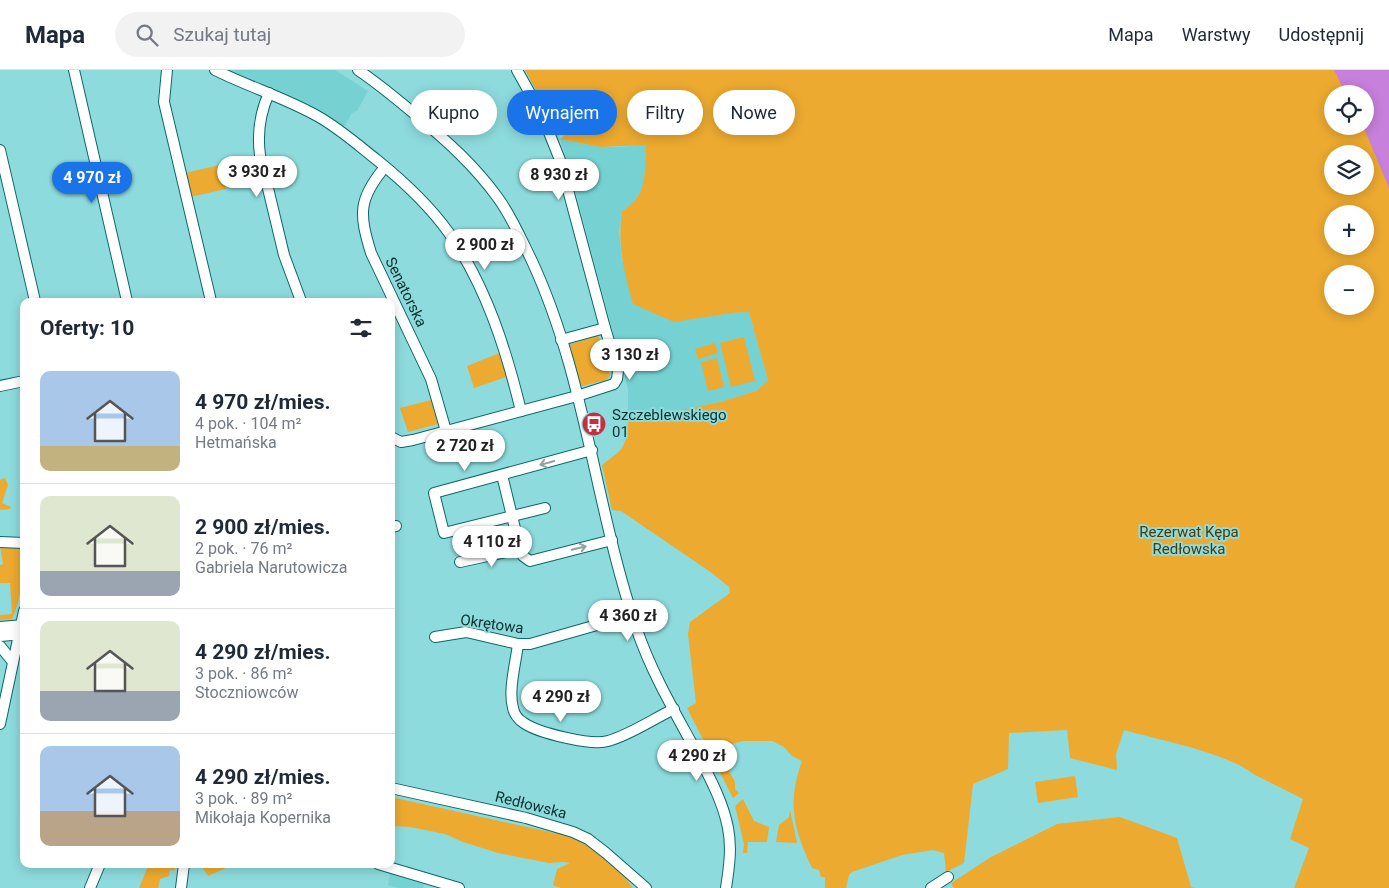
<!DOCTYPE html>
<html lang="pl">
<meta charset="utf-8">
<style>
:root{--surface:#fff;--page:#f2f2f3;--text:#1f2937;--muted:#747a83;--line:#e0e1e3;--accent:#1a73e8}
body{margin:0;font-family:Roboto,sans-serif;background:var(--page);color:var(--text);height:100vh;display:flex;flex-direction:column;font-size:19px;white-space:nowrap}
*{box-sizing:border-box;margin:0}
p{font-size:16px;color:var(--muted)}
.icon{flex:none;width:28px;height:28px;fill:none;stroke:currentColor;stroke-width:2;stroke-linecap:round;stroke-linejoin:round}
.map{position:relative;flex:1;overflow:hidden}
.drawer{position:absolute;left:20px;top:228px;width:375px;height:570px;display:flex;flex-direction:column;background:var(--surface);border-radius:10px;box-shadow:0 2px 12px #0003}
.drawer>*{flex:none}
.top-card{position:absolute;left:410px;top:20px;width:475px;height:45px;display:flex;gap:10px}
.controls{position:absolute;left:1324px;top:15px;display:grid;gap:10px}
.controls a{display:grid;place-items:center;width:50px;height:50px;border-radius:50%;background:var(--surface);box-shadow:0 2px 12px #0003;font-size:25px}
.price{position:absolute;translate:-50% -42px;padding:0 11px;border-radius:18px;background:#fff;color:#222;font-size:16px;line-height:32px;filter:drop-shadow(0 1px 2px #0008)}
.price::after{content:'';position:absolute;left:50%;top:30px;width:15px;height:11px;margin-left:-8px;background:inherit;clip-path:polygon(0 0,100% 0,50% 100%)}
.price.on{background:var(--accent);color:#fff}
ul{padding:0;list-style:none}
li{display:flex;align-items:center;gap:15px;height:125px;padding:0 20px}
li+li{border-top:1px solid var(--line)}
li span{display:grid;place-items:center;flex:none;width:140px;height:100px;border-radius:10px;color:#555}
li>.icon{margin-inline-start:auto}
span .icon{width:60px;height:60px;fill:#fffc;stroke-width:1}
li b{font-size:21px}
h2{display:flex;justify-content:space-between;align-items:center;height:60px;padding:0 20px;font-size:21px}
.tag{padding:0 18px;border-radius:22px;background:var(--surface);box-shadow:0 2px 12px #0003;font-size:18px;line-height:45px}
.tag.on{background:var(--accent);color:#fff}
header{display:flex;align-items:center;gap:30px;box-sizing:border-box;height:70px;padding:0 25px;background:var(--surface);border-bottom:1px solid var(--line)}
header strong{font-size:24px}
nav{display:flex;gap:28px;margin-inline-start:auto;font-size:18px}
.search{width:350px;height:45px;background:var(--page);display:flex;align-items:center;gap:12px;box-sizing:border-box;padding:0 18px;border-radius:28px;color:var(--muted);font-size:19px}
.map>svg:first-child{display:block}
.built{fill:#76d1d3}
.green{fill:#ecaa30;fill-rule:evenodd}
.water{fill:#c780dc}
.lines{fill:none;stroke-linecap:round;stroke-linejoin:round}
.minor-casing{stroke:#0b676a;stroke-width:12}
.minor{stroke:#fff;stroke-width:10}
.oneway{stroke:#92a1a2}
.labels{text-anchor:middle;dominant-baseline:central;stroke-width:4;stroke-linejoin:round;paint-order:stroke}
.street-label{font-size:15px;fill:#0d2f30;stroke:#8ddbdd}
.poi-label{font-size:15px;fill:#0d2f30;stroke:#8ddbdd;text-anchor:start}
.park-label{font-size:15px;fill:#513705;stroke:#8ddbdd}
</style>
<header>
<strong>Mapa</strong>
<div class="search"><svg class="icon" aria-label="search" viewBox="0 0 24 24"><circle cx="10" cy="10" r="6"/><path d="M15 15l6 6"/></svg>Szukaj tutaj</div>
<nav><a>Mapa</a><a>Warstwy</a><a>Udostępnij</a></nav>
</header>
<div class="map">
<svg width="1389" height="818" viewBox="0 0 1389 818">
<rect width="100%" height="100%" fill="#8ddbdd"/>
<!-- built -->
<g class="built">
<path d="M226,0h109l33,21 -11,20 -5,2 -8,14 -57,-31z"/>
<path d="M560,69l41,8h20l25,-3 -2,43 -12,18 -10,6 -3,19 3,31 109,52 18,-1 19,68 -12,11 -36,11 -92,19v-32l-58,-218z"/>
<path d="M390,803l34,10 -1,5h-24l-11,-3z"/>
</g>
<!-- green -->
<g class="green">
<path d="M525,0h825l9,24h-27v32h33l24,33v729h-95l15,-40 -19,-9 13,-40 -48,-24c-27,-22 -96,-35 -131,-45l-8,24 1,16 -47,-12 -3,-28 -58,3 -1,36 -35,15 -9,79 -18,9 -2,-19 -11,-3 -31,5 -50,17 -3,3 -3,13h-21v-11h-4l-2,-7 -7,-2c-19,-40 -25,-65 -10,-107l-10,-5 -8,-9 -12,-6h-29l-26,7 18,34v7l4,4 -6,5 -46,-90 9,-5 -8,-69 2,-12 40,-29 -1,-6 -17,-14 -91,-62 -9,-1 -10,-45c22,-17 23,-15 26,-44l92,-19 36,-11 12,-11 -19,-68 -18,1 -57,9 -41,-18c-9,-33 -16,-59 -11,-93 27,-16 22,-38 24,-66l-45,2 -41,-8 5,-4 -8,-19h-7zM1332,84h33v32h-33zM1332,144h33v32h-33zM1332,204h33v32h-33z"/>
<path d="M220,95l6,24 -36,8 -5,-24z"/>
<path d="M597,266l2,1 11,39 -4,4 -24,6 -2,-1 -11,-39 2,-2z"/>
<path d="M744,267l11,44 -24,6 -11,-44z"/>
<path d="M715,273l3,10 -20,6 -3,-10z"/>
<path d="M502,282l7,24 -35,12 -7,-22z"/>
<path d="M717,288l7,29 -16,4 -7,-29z"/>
<path d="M431,330l7,24 -30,8 -8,-24z"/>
<path d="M5,408l3,7 -6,18 9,4 -1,2 -10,1v-30z"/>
<path d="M0,476l24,1c0,23 -2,50 -12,72l-12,1v-5l12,-1 -2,-31h-10v-18l3,-1z"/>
<path d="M1075,706l3,21 -40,6 -3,-21z"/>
<path d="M391,727l177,39c26,11 49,29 65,52h-72l-8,-3 4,-16 13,-6 -7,-1 -14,1 -51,-10 -35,-11 -18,-8 -35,-7 -19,-1z"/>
<path d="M743,729l11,22 15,6 -2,15h-19l-1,11h-4l1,-9 -9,-38z"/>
<path d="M790,740l7,33 -21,-1 3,-17 10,-8z"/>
<path d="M1120,747l57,21 14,49 4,1h-241l-3,-5 40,-26 66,-33z"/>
<path d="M149,794h28l-3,7 -4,-1 -1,6 -9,3 -2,9h-19z"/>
<path d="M200,794h25l1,4 -18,8z"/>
</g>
<!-- water -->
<path class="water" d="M1334,0h55v118l-26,-62h2v-32h-19z"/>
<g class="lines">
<defs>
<g id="minor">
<path d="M74,0l53,231"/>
<path d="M167,0l-3,32 47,199"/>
<path d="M215,0c34,17 71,28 104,47 21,12 39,28 58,43 26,21 52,45 72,73 37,53 57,116 72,178"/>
<path d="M358,0c21,14 40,30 59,46 30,25 58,50 81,82 14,19 23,41 33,61 55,117 64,249 106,371 15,44 39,84 61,125 12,23 25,47 30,73 4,20 1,40 -2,60"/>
<path d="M269,23c-9,20 -12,40 -9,62l24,100 17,46"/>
<path d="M0,80l35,151"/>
<path d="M385,97c-27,32 -26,47 -14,86l60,126 15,52"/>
<path d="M561,270l44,-12"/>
<path d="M0,316l24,-5"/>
<path d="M391,367l10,5 12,-2 164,-44 37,-12 3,-5 1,-8 -13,-43 -45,-168 -18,-45 -25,-45"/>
<path d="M502,405l18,74 3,7 7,5 82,-21"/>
<path d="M545,438l-101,25 -10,-40 158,-43"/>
<path d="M391,457l5,-1"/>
<path d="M0,472l24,1"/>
<path d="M460,492l60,-13"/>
<path d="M0,557l24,-2"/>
<path d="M0,566l24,-2"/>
<path d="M435,567l31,-5 52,12h12l102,-29"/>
<path d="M518,574c-2,18 -10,46 -5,64 1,6 6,12 11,15 14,10 68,23 84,18 22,-6 45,-22 66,-32"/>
<path d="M0,576l13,16"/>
<path d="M0,654l24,-113"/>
<path d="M391,718l135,30 47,14 15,7 18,14 40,35"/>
<path d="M378,794l81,24"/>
<path d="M90,818l10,-24"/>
<path d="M181,818l3,-24"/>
<path d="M931,818l17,-11"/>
</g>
</defs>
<!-- minor casing -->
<use href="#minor" class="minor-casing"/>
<!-- minor -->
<use href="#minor" class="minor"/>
</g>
<!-- one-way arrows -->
<defs><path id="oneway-shaft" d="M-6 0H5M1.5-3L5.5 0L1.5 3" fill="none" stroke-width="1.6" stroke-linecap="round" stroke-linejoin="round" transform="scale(1.25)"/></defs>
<g class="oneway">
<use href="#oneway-shaft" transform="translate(547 393) rotate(164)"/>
<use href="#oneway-shaft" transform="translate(579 478) rotate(-14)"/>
</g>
<!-- icons -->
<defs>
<symbol id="bus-disc" viewBox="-11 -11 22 22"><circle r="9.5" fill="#c13146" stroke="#8ddbdd"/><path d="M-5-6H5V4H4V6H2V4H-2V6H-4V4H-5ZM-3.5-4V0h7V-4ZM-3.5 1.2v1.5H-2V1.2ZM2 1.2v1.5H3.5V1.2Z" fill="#fff"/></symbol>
</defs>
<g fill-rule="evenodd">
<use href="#bus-disc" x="580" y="340" width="28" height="28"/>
</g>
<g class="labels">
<!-- street labels -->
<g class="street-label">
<text transform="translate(406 222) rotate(64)">Senatorska</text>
<text transform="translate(492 554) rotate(8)">Okrętowa</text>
<text transform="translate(531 735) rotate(14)">Redłowska</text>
</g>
<!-- poi labels -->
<g class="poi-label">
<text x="612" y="345">Szczeblewskiego<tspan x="612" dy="17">01</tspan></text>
</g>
<!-- park labels -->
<g class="park-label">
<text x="1189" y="462">Rezerwat Kępa<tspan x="1189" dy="17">Redłowska</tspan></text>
</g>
</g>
</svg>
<div class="controls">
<a><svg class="icon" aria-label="locate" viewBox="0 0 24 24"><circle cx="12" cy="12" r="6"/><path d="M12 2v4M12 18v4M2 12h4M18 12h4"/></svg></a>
<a><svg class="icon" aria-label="layers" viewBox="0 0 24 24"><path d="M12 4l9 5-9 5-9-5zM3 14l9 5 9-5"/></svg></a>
<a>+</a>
<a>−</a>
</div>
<b class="price" style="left:257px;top:128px">3 930 zł</b>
<b class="price" style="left:559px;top:131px">8 930 zł</b>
<b class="price on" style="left:92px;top:134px">4 970 zł</b>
<b class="price" style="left:485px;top:201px">2 900 zł</b>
<b class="price" style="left:630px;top:311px">3 130 zł</b>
<b class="price" style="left:465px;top:402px">2 720 zł</b>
<b class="price" style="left:492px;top:498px">4 110 zł</b>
<b class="price" style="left:628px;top:572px">4 360 zł</b>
<b class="price" style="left:561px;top:653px">4 290 zł</b>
<b class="price" style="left:697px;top:712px">4 290 zł</b>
<div class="top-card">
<a class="tag">Kupno</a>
<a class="tag on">Wynajem</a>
<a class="tag">Filtry</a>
<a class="tag">Nowe</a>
</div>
<section class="drawer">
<h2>Oferty: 10<svg class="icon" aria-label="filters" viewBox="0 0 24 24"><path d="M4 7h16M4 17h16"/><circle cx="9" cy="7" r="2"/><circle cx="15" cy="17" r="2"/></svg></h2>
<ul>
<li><span style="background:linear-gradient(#a9c7e8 75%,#c2b280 0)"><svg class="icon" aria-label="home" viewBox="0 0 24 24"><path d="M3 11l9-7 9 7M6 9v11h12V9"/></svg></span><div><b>4 970 zł/mies.</b><p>4 pok. · 104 m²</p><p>Hetmańska</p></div></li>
<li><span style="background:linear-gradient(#dfe7d0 75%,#9aa5b1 0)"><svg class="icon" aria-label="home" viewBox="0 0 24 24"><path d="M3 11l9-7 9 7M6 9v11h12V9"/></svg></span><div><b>2 900 zł/mies.</b><p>2 pok. · 76 m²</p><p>Gabriela Narutowicza</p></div></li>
<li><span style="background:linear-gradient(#dfe7d0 70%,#9aa5b1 0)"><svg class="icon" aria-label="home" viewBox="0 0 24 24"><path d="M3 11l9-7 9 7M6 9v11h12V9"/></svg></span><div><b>4 290 zł/mies.</b><p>3 pok. · 86 m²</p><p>Stoczniowców</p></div></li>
<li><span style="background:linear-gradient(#a9c7e8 65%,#b9a48a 0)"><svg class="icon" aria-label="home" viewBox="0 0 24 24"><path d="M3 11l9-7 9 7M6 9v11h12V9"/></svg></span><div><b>4 290 zł/mies.</b><p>3 pok. · 89 m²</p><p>Mikołaja Kopernika</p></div></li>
</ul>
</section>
</div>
